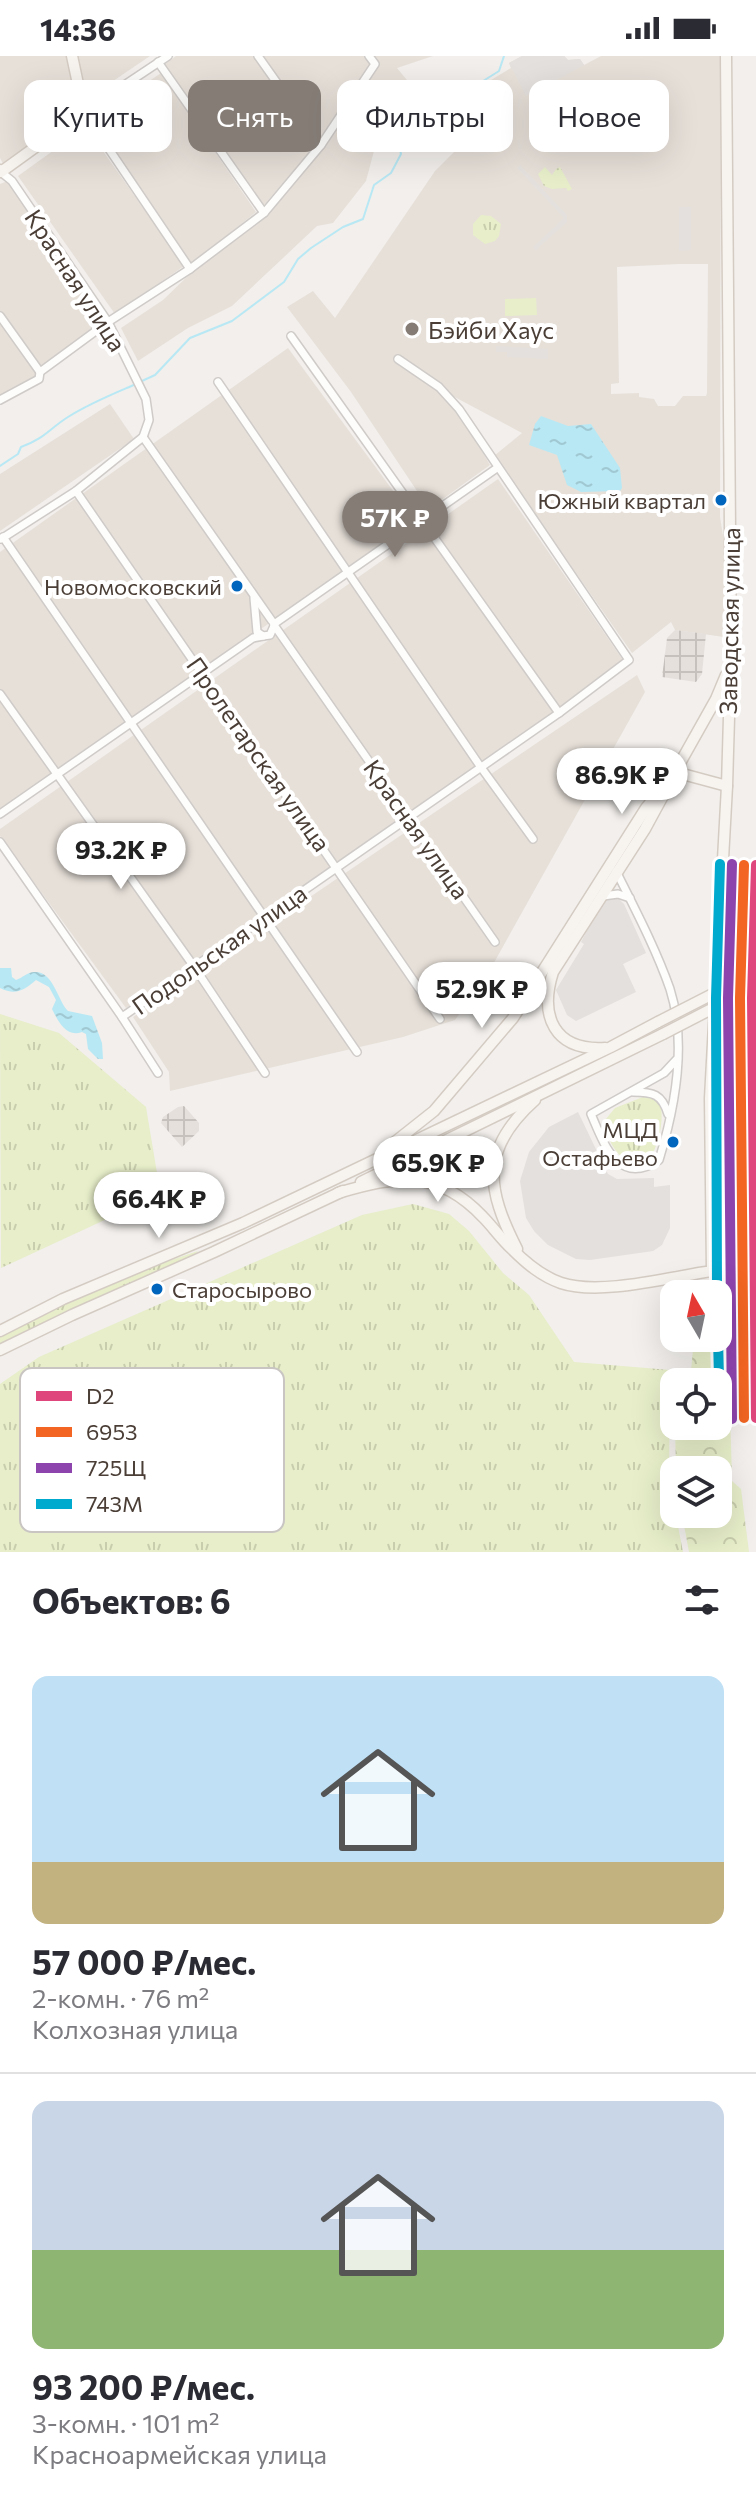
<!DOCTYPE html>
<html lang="ru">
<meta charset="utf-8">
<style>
:root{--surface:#fff;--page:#f2f2f3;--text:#2b2b33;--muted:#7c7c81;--line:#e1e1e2;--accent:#857c76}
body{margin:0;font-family:Commissioner,sans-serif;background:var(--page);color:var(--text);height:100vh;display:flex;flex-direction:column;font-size:30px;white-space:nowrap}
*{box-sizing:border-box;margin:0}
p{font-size:26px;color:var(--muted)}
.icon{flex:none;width:44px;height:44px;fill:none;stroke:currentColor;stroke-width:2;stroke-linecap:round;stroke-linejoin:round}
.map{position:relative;height:1496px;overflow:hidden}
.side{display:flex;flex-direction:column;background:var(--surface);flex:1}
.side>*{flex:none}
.top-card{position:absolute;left:24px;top:24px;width:708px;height:72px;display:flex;gap:16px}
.needle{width:52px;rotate:351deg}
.tools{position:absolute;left:660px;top:1224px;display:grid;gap:16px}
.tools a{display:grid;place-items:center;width:72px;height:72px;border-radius:16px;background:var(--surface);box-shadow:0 8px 32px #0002;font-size:40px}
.price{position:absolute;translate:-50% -68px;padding:0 18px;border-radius:28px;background:#fff;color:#222;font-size:26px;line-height:52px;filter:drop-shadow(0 2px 4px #0008)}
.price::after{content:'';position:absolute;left:50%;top:48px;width:24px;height:18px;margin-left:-12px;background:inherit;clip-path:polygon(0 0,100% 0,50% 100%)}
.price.current{background:var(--accent);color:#fff}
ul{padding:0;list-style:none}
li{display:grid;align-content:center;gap:16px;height:424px;padding:0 32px}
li+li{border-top:2px solid var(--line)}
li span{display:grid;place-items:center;height:248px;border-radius:16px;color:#555}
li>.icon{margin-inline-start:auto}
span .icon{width:144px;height:144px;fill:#fffc;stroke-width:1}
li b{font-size:34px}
h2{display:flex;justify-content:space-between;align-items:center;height:96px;padding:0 32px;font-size:34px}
.pill{padding:0 28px;border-radius:16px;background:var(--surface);box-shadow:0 8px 32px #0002;font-size:28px;line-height:72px}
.pill.current{background:var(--accent);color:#fff}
.status{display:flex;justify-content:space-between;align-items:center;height:56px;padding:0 40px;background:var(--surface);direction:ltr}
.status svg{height:22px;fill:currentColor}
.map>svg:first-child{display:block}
.residential{fill:#e7e0d9;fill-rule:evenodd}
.industrial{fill:url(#industrial-grid)}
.grass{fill:url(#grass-tufts)}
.forest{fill:url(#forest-crowns)}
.pitch{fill:#e7eec9}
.parking{fill:#e4e0dd}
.water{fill:url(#water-ripples)}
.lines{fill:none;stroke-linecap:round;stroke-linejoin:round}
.stream{stroke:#b8e8f4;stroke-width:2}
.street-casing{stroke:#cfcbc8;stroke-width:10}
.secondary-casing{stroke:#d4ccc3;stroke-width:13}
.street{stroke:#fdfdfc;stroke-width:7}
.secondary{stroke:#f7f3ef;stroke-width:10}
.secondary-bridge-casing{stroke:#d4ccc3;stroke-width:13;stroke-linecap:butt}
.secondary-bridge{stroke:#f7f3ef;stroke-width:10}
.rail-1-casing{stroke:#fff;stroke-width:16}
.rail-2-casing{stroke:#fff;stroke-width:16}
.rail-3-casing{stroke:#fff;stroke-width:16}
.rail-4-casing{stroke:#fff;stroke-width:16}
.rail-1{stroke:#df477c;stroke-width:10}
.rail-2{stroke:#f26522;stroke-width:10}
.rail-3{stroke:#8e44ad;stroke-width:10}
.rail-4{stroke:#00a9ce;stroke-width:10}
.poi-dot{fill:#857c76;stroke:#fff;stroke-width:3}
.bus-dot{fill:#0065bd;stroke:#fff;stroke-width:3}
.labels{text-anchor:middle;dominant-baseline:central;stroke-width:8;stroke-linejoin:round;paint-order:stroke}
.bus-label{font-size:22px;fill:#4a3e36;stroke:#fff;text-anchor:end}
.street-label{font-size:24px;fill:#4a3e36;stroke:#fff}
.poi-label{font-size:24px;fill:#4a3e36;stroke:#fff;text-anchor:start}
.key{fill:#fff;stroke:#c9c5c3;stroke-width:2}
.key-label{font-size:22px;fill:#4a3e36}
</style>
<div class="status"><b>14:36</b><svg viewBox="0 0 49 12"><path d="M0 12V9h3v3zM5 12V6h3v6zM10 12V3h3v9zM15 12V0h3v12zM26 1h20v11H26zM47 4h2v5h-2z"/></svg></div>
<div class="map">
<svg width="756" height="1496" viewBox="0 0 756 1496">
<defs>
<pattern id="industrial-grid" width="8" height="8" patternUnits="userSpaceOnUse" patternTransform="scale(2)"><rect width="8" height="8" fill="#e6e0dd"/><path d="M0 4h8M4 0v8" fill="none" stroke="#c7c1be"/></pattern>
<pattern id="grass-tufts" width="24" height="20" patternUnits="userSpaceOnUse" patternTransform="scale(2)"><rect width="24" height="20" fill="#e7eec9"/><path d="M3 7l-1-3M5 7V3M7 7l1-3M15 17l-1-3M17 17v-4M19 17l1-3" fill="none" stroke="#c8cdad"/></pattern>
<pattern id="forest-crowns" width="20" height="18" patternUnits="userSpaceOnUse" patternTransform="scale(2)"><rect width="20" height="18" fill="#e7eec9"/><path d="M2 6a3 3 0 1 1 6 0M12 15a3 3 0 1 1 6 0" fill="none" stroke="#c8cdad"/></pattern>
<pattern id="water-ripples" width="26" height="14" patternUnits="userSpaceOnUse" patternTransform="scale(2)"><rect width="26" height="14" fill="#b8e8f4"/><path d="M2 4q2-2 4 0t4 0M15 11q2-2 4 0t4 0" fill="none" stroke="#a0c8d2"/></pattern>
</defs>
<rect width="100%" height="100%" fill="#f2efec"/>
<!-- residential -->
<g class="residential">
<path d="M0,0h67l10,47 -4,13 -57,42 -13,6 -3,-6z"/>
<path d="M75,0h75l-62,42 -6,-6z"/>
<path d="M176,0h78l63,88 -54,62 -99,-141z"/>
<path d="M263,0h103l5,8 -50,74z"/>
<path d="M373,0h60l-36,12 14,17 -33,51 -12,45 -33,42 -16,3 -85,80 -44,22 -50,33 -17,-33 42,-28 30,-29 74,-57 111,-150z"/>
<path d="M522,0h42l4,4 12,-1 4,6 17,-9h120l-1,461 5,31 -1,89 -49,-7 -4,-8 -39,31 -138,-197 28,-23 -73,-39 41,71 -61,44 -78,-117 -64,-85 26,-16 22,27 100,-147 23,-23 -21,-35 74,-45 -2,-5zM679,208h29l-1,129 -1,3h-23l-8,10h-17l-4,-7 -15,-2v-4l-28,1v-10l8,-1 -2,-116z"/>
<path d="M161,17l95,139 -65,52 -99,-143z"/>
<path d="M86,71l98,139 -69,48 -97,-138z"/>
<path d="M10,124l95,140 -66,47 -39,-55v-128z"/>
<path d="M0,266l36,50 -1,8 -35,19z"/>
<path d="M288,292l128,174 -416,287v-257z"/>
<path d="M110,348l24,35 -134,92v-57z"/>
<path d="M498,423l127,184 -499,345 -126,-172v-7z"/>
<path d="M637,619l8,17 -159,285 -31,43 -52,17 -233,54 -1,-19 -36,-55z"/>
</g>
<!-- industrial -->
<g class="industrial">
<path d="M675,574l31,4 -4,40 -6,8 -34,-5 5,-39z"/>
<path d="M184,1050l15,17v8l-17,16 -21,-24 2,-6 15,-10z"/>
</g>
<!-- grass -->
<g class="grass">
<path d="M619,45l12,2v36l-10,11h-4l-20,-38z"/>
<path d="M545,111l7,8 4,-6 4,-2 12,22 -4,2 -2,-3 -14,1 -8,-3 -6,-12z"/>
<path d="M481,159l10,1 10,8 -2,12 -4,5 -10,3 -12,-9v-11z"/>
<path d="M0,958l59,19 87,74 13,78 -7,13 -151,70z"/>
<path d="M648,1039c6,2 8,2 11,7 7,12 -1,50 -11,57l-20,2c-14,-7 -23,-26 -22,-42l9,-11z"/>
<path d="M413,1148l36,10 20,17 34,42 26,22 45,67 96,8 -1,110 14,72h-683v-168l39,-27 323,-142z"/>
<path d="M198,1195l-3,3 -125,56 -70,37v-10l67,-34 84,-36z"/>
</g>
<!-- forest -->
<path class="forest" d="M727,1248l5,177 9,8 8,63h-60l-7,-38h36v-44h-42l-1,-44h43v-44h-28l4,-44h24v-33z"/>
<!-- pitch -->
<path class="pitch" d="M536,242l1,17 -32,1v-17z"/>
<!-- parking -->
<g class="parking">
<path d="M522,0h42l4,4 12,-1 4,6 -58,31 -17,-33z"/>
<path d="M520,109l47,50v7l-31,28 -3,-3 31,-29 -47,-50z"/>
<path d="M679,151h12v43l-12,1z"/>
<path d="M496,290l52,3v10l-41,-2v-5h-11z"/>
<path d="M611,842l8,1 5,5 22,49 -23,11 13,28 -60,29 -9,-6 -11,-25 28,-46 -3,-2 22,-41z"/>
<path d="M578,1056l30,62 9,5 37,-1v9l16,-2v43l-8,17 -9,6 -63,9 -14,-1 -28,-14 -14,-14 -8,-13 -6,-37 9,-29 20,-25z"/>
</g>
<!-- water -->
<g class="water">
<path d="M541,360l27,10 23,-2 29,44 2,20 -2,3 -39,1 -14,-7 -10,-30 -28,-10 6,-21z"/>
<path d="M0,912h11l1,9 4,3c6,-2 12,-8 18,-8 19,-2 24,29 34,39l24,5 10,27 1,16h-5l-10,-10 -2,-15 -4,-2c-16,6 -24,-11 -30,-23l4,-9 -7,-13 -13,-7c-12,10 -20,16 -36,8z"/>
</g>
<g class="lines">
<!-- stream -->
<g class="stream">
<path d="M142,325l13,-6 35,-37 42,-17 52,-39 14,-23 13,-11 32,-21 20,-8 11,-34 17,-12 10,-19 -2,-9 6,-10 -4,-12 22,-37 49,2 27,-17 5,-15"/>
<path d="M0,410l18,-12 3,-7c23,-8 28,-18 47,-30 22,-14 45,-23 68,-33"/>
</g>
<defs>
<g id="street">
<path d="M168,0l-84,56 106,157"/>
<path d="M158,6l106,151"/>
<path d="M321,89l54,-81 -6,-8"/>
<path d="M0,260l40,56"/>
<path d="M291,280l268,377"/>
<path d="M218,326l262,384 53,73"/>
<path d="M0,344l39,-21 1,-7 68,-50 82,-53 74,-56 57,-68 -63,-89"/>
<path d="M143,381l129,184"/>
<path d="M76,435l364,528"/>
<path d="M3,481l354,515"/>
<path d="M1,483l75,-48 67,-54 6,-17 -3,-21 -38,-77 -96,-141 -11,-9"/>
<path d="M254,542l3,34 6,4 7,-1 4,-9"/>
<path d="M274,568l223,-156"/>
<path d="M274,569l221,317"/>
<path d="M0,638l195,274 70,105"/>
<path d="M0,758l253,-176 10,-2"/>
<path d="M0,786l122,175 36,56"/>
<path d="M616,815c19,38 40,78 54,118 17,54 5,119 -11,171 -41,27 -55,-16 -68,-46l73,-41 14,-15"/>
<path d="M603,840l15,-2 12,4"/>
<path d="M122,961l437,-304 70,-53 -170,-251 -20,-22 -41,-28"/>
<path d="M633,1036c20,0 29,2 35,22"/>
</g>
<g id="secondary">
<path d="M0,114l1,2 83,-60 -12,-56"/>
<path d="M675,716l52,14"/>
<path d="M605,992c-51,3 -66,-32 -52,-76l92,-143 26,-48"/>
<path d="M386,1093l48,-38 79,-93 133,-210 29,-36 41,-73 10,-24"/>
<path d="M361,1126l302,-148"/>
<path d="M338,1137c58,-17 99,-25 145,24 10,10 18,22 29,32 14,14 29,27 49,34 39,13 109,-6 151,-12l-2,-173 17,-312 4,-137 -5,-593"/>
<path d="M517,1193c-31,-61 -37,-100 18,-149"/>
<path d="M0,1275l63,-32 180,-76 368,-176 47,-25"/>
<path d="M0,1294l72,-35 142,-63 129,-61"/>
</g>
</defs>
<!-- street casing -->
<use href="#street" class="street-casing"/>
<!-- secondary casing -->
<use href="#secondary" class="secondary-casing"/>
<!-- street -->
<use href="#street" class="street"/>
<!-- secondary -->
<use href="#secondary" class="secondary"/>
<defs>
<g id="secondary-bridge">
<path d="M658,966l98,-50"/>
<path d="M663,978l93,-48"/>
</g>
</defs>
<!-- secondary-bridge casing -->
<use href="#secondary-bridge" class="secondary-bridge-casing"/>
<!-- secondary-bridge -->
<use href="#secondary-bridge" class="secondary-bridge"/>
<defs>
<path id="rail-1" d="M756,809l-4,133 4,420"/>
<path id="rail-2" d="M744,1362l-4,-420 4,-133"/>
<path id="rail-3" d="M732,1363l-4,-421 4,-134"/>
<g id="rail-4">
<path d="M717,1238l-1,-296 4,-134"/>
<path d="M718,1282l2,81"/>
</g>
</defs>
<!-- rail-1 casing -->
<use href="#rail-1" class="rail-1-casing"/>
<!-- rail-2 casing -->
<use href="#rail-2" class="rail-2-casing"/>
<!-- rail-3 casing -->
<use href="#rail-3" class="rail-3-casing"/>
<!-- rail-4 casing -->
<use href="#rail-4" class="rail-4-casing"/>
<!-- rail-1 -->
<use href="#rail-1" class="rail-1"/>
<!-- rail-2 -->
<use href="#rail-2" class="rail-2"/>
<!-- rail-3 -->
<use href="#rail-3" class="rail-3"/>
<!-- rail-4 -->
<use href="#rail-4" class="rail-4"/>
</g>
<!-- markers -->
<circle class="poi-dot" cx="412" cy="273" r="8"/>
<g class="bus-dot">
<circle cx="721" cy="444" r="7"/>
<circle cx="237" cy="530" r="7"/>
<circle cx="673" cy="1086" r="7"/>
<circle cx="157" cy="1233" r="7"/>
</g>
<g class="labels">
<!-- bus labels -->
<g class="bus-label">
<text x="706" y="444">Южный квартал</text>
<text x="222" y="530">Новомосковский</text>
<text x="658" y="1073">МЦД<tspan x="658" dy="28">Остафьево</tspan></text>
<text x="172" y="1233" text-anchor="start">Старосырово</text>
</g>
<!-- street labels -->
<g class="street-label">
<text transform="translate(76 224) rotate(57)">Красная улица</text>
<text transform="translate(729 565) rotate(-89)">Заводская улица</text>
<text transform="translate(259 698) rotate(55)">Пролетарская улица</text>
<text transform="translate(417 773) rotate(55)">Красная улица</text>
<text transform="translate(219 893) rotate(-35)">Подольская улица</text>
</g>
<!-- poi labels -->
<g class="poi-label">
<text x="428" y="273">Бэйби Хаус</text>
</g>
</g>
<!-- legend -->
<rect x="20" y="1312" width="264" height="164" rx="12" class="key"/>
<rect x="36" y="1335" width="36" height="10" fill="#df477c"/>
<rect x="36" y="1371" width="36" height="10" fill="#f26522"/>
<rect x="36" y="1407" width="36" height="10" fill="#8e44ad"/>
<rect x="36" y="1443" width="36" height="10" fill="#00a9ce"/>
<g class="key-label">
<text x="86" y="1348">D2</text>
<text x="86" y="1384">6953</text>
<text x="86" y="1420">725Щ</text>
<text x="86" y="1456">743М</text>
</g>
</svg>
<div class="tools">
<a><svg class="needle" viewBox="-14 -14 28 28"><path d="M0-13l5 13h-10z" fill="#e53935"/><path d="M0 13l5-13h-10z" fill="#7c7c81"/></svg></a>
<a><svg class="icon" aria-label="locate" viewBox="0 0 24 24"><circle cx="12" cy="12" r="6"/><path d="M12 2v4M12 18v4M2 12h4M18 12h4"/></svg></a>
<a><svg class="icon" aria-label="layers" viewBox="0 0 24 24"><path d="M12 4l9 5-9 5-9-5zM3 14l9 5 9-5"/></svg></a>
</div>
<b class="price current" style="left:395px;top:503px">57K ₽</b>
<b class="price" style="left:622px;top:760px">86.9K ₽</b>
<b class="price" style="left:121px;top:835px">93.2K ₽</b>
<b class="price" style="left:482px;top:974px">52.9K ₽</b>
<b class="price" style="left:438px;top:1148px">65.9K ₽</b>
<b class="price" style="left:159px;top:1184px">66.4K ₽</b>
<div class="top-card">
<a class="pill">Купить</a>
<a class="pill current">Снять</a>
<a class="pill">Фильтры</a>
<a class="pill">Новое</a>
</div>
</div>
<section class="side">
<h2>Объектов: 6<svg class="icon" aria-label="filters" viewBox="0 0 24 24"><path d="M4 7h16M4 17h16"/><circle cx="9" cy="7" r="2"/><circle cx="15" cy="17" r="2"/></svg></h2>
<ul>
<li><span style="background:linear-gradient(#bfe0f5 75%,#c2b280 0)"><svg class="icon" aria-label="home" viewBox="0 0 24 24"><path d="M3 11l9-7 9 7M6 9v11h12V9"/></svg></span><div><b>57 000 ₽/мес.</b><p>2-комн. · 76 m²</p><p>Колхозная улица</p></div></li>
<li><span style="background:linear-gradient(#c9d6e8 60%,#8fb573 0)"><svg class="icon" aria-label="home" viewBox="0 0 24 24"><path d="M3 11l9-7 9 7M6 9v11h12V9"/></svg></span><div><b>93 200 ₽/мес.</b><p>3-комн. · 101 m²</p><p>Красноармейская улица</p></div></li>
</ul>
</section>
